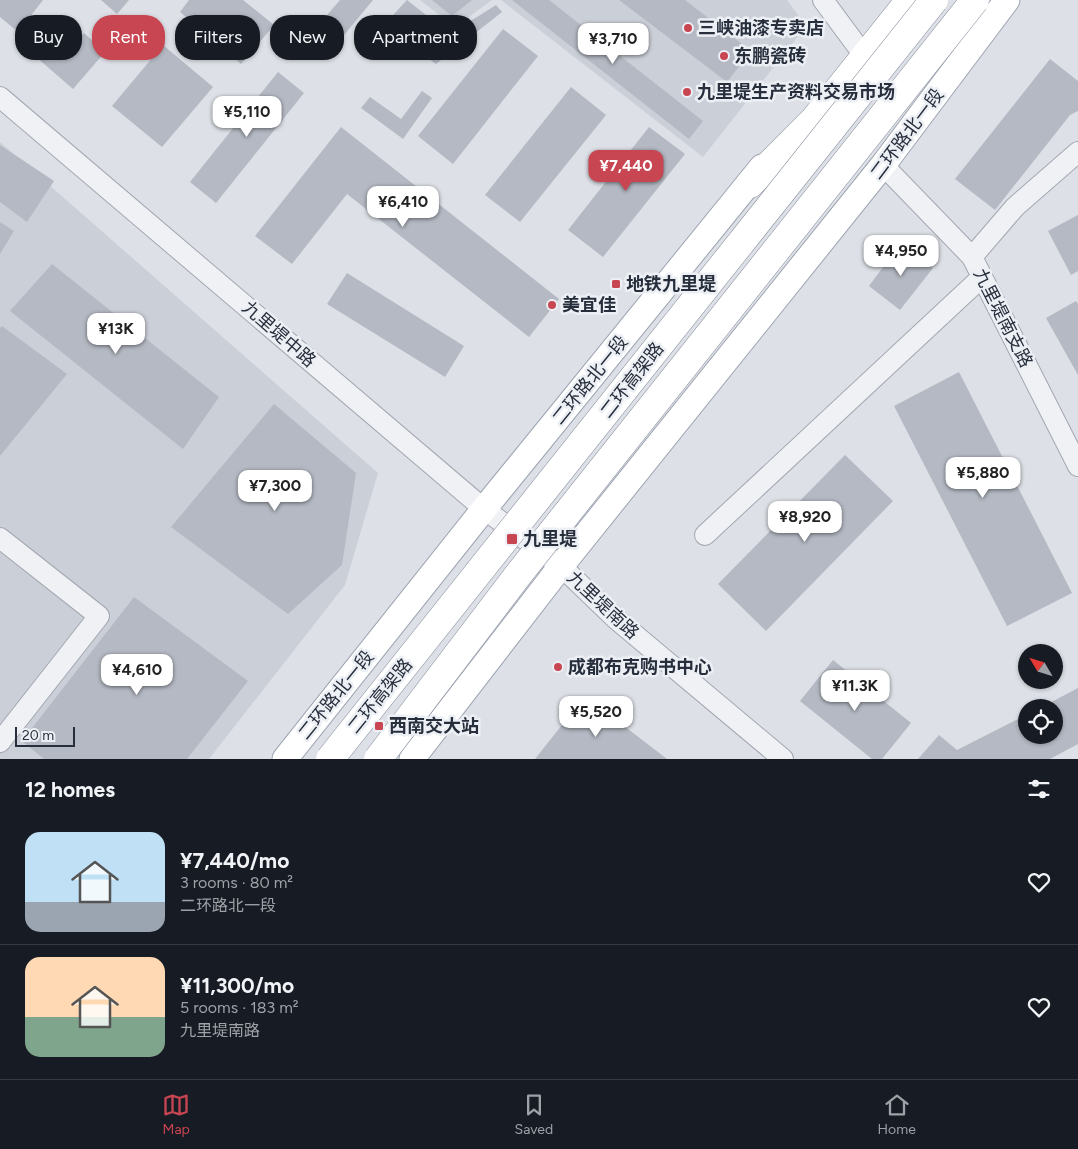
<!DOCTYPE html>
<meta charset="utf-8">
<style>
:root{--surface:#171b24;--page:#242831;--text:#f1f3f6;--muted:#9ea1a6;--line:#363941;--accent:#c84552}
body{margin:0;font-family:Figtree,"Noto Sans SC",sans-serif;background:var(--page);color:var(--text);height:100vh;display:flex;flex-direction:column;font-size:19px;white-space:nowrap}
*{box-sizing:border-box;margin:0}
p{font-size:16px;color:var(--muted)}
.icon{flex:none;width:28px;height:28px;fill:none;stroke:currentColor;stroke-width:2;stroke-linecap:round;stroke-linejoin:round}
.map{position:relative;height:759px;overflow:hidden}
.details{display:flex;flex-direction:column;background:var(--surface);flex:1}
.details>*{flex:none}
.guide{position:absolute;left:15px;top:15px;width:500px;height:45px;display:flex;gap:10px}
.needle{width:32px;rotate:308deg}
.controls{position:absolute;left:1018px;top:644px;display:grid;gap:10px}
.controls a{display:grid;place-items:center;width:45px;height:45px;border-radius:50%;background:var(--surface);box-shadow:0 1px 4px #0004;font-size:25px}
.scale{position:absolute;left:15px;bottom:12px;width:60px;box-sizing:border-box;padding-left:5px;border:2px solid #272e3c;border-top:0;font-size:14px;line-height:18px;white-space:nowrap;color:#272e3c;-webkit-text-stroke:4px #eceff4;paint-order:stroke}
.price{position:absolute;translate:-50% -42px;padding:0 11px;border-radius:10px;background:#fff;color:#222;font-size:16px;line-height:32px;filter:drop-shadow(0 1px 2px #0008)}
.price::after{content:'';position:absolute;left:50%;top:30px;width:15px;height:11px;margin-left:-8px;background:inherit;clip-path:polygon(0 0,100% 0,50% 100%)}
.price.active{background:var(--accent);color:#fff}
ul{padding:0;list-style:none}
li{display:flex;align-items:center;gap:15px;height:125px;padding:0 25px}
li+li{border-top:1px solid var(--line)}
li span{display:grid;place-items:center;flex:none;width:140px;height:100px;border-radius:15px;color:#555}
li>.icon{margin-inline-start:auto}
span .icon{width:60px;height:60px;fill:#fffc;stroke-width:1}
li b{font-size:21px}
h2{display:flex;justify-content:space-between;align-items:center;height:60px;padding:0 25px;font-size:21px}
.tag{padding:0 18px;border-radius:20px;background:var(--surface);box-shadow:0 1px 4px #0004;font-size:18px;line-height:45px}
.tag.active{background:var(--accent);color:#fff}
.dock{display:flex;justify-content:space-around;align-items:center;height:70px;border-top:1px solid var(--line);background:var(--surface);font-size:14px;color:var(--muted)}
.dock a{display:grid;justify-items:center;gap:2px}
.dock .active{color:var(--accent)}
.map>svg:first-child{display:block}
.built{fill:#cbcfd8}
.building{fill:#b4b9c3}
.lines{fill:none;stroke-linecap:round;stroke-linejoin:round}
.minor-casing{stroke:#a3a7b0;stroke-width:22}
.major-casing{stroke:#9da4b1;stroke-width:27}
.highway-casing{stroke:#858d9c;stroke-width:29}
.minor{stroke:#eff1f5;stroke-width:20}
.major{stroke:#fff;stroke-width:25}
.highway{stroke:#fff;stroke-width:28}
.highway-bridge-casing{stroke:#858d9c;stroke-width:29;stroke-linecap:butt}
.highway-bridge{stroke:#fff;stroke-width:28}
.poi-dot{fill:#c84552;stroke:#eceff4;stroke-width:2}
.labels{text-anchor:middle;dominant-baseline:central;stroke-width:5;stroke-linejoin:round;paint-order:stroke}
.poi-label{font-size:18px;font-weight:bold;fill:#272e3c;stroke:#eceff4;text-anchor:start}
.street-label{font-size:18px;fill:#272e3c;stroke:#eceff4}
</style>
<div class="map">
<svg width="1078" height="759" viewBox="0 0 1078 759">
<rect width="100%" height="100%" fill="#dde0e6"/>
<!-- built -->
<g class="built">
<path d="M420,0h72l-37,27z"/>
<path d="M501,0h286l19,26 -103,131z"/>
<path d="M0,142l378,331 -33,112 -136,174h-209z"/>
</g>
<!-- building -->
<g class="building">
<path d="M0,0h43l-25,32 -18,-15z"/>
<path d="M101,0h28l-12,14z"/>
<path d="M189,0h54l31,25 -33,39 -61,-52z"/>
<path d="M340,0h33l-38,46 -20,-17z"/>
<path d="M407,0l43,34 46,-29 6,7 -66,52 -54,-37z"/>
<path d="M432,0h40l-20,16z"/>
<path d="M512,0h37l154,121 -14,18z"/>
<path d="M619,0h66l66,51 -24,31z"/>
<path d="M503,29l35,27 -85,108 -35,-28z"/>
<path d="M44,31l24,21 16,-19 21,19 -32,37 -45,-39z"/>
<path d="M163,45l50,42 -51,60 -50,-41z"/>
<path d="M1050,59l28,22v30l-8,4 -75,95 -40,-31z"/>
<path d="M278,72l26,21 -88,110 -26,-21z"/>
<path d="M571,87l35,28 -86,107 -35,-27z"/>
<path d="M422,91l10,7 -29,41 -42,-31 9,-11 31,22z"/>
<path d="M341,127l218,172 -30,38 -182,-143 -55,70 -37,-28z"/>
<path d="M649,127l36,27 -82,103 -35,-27z"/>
<path d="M0,145l54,36 -27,41 -27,-20z"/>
<path d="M1078,215v56l-7,4 -23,-44z"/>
<path d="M0,222l14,9 -14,23z"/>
<path d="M901,243l32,25 -33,42 -31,-24z"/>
<path d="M52,264l167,133 -36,52 -173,-138z"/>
<path d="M347,273l117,73 -19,31 -118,-73z"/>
<path d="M1076,301l2,3v71l-32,-57z"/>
<path d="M2,326l65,48 -67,82v-128z"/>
<path d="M959,372l113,221 -65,33 -113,-220z"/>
<path d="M274,404l82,69 -14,92 -54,49 -117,-87z"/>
<path d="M845,455l48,46 -127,130 -48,-47z"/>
<path d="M134,597l114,84 -61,78h-143l-22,-18z"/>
<path d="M833,660l78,63 -29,36h-10l-72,-58z"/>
<path d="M1078,688v56l-28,15h-132l21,-24 18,15 69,-35v20h28v-27h-14z"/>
<path d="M585,696l82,63h-132z"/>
</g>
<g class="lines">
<defs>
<g id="minor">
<path d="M823,0l34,46"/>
<path d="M0,97l484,412 77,57 55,53 167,140"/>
<path d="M883,165l89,92 106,209"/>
<path d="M972,257l43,-50 63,-55"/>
<path d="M705,535l277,-258"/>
<path d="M0,538l99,78 -99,126"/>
</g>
<g id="major">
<path d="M285,759l199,-250 278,-342"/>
<path d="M412,759l149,-193 322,-401 124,-165"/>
</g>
<path id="highway" d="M750,184l64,-64 96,-120"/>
</defs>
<!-- minor casing -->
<use href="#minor" class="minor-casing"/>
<!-- major casing -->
<use href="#major" class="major-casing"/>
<!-- highway casing -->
<use href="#highway" class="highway-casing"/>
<!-- minor -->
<use href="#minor" class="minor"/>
<!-- major -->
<use href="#major" class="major"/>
<!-- highway -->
<use href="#highway" class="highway"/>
<defs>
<g id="highway-bridge">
<path d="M330,759l604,-759"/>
<path d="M378,759l140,-184 457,-575"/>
</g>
</defs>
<!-- highway-bridge casing -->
<use href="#highway-bridge" class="highway-bridge-casing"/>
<!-- highway-bridge -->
<use href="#highway-bridge" class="highway-bridge"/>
</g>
<!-- markers -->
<g class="poi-dot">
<circle cx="688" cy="28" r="5"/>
<circle cx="724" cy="56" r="5"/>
<circle cx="687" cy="92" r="5"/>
<rect x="611" y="279" width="10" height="10" rx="2.5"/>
<circle cx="552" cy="305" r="5"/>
<rect x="506" y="533" width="12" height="12" rx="2.5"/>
<circle cx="558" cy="667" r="5"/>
<rect x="374" y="721" width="10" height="10" rx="2.5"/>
</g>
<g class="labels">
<!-- poi labels -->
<g class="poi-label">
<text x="698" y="28">三峡油漆专卖店</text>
<text x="734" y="56">东鹏瓷砖</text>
<text x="697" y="92">九里堤生产资料交易市场</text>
<text x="626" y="284">地铁九里堤</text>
<text x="562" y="305">美宜佳</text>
<text x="523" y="539">九里堤</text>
<text x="568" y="667">成都布克购书中心</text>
<text x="389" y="726">西南交大站</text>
</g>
<!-- street labels -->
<g class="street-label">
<text transform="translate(907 134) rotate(-53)">二环路北一段</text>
<text transform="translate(1003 318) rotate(63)">九里堤南支路</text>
<text transform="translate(279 334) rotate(41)">九里堤中路</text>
<text transform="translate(590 380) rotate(-51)">二环路北一段</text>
<text transform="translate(632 380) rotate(-52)">二环高架路</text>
<text transform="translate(603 605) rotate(43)">九里堤南路</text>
<text transform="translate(336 695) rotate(-51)">二环路北一段</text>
<text transform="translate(380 696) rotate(-51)">二环高架路</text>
</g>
</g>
</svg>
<div class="controls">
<a><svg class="needle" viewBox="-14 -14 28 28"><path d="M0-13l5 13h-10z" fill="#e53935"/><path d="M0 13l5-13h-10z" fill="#9ea1a6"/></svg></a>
<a><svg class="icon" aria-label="locate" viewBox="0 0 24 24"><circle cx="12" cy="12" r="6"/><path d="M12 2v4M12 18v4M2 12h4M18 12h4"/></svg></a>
</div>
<div class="scale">20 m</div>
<b class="price" style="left:613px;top:65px">¥3,710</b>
<b class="price" style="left:247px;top:138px">¥5,110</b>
<b class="price active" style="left:626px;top:192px">¥7,440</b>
<b class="price" style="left:403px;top:228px">¥6,410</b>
<b class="price" style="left:901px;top:277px">¥4,950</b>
<b class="price" style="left:116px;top:355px">¥13K</b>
<b class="price" style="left:983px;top:499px">¥5,880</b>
<b class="price" style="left:275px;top:512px">¥7,300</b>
<b class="price" style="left:805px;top:543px">¥8,920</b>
<b class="price" style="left:137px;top:696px">¥4,610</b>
<b class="price" style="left:855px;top:712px">¥11.3K</b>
<b class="price" style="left:596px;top:738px">¥5,520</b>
<div class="guide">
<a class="tag">Buy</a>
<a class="tag active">Rent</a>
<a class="tag">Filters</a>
<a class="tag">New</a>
<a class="tag">Apartment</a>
</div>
</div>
<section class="details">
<h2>12 homes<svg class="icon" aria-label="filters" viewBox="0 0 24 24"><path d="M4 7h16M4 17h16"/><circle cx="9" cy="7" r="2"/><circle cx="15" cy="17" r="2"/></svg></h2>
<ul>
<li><span style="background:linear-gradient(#bfe0f5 70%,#9aa5b1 0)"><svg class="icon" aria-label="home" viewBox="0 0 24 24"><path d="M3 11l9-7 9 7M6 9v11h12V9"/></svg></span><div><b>¥7,440/mo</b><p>3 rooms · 80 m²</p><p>二环路北一段</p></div><svg class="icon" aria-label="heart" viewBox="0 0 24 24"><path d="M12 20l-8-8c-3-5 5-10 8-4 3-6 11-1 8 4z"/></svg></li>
<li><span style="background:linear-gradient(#ffd9b3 60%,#7fa58c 0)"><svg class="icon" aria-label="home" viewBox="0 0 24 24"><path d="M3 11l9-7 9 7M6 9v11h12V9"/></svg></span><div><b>¥11,300/mo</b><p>5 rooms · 183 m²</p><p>九里堤南路</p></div><svg class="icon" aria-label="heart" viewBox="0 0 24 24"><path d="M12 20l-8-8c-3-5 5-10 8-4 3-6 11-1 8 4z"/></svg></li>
</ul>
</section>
<nav class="dock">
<a class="active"><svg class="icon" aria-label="map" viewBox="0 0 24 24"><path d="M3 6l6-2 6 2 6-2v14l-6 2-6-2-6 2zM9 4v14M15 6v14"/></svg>Map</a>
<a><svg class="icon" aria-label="saved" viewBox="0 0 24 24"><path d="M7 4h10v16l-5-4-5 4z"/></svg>Saved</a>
<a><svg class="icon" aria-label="home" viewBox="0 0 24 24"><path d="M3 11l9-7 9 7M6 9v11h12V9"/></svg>Home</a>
</nav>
